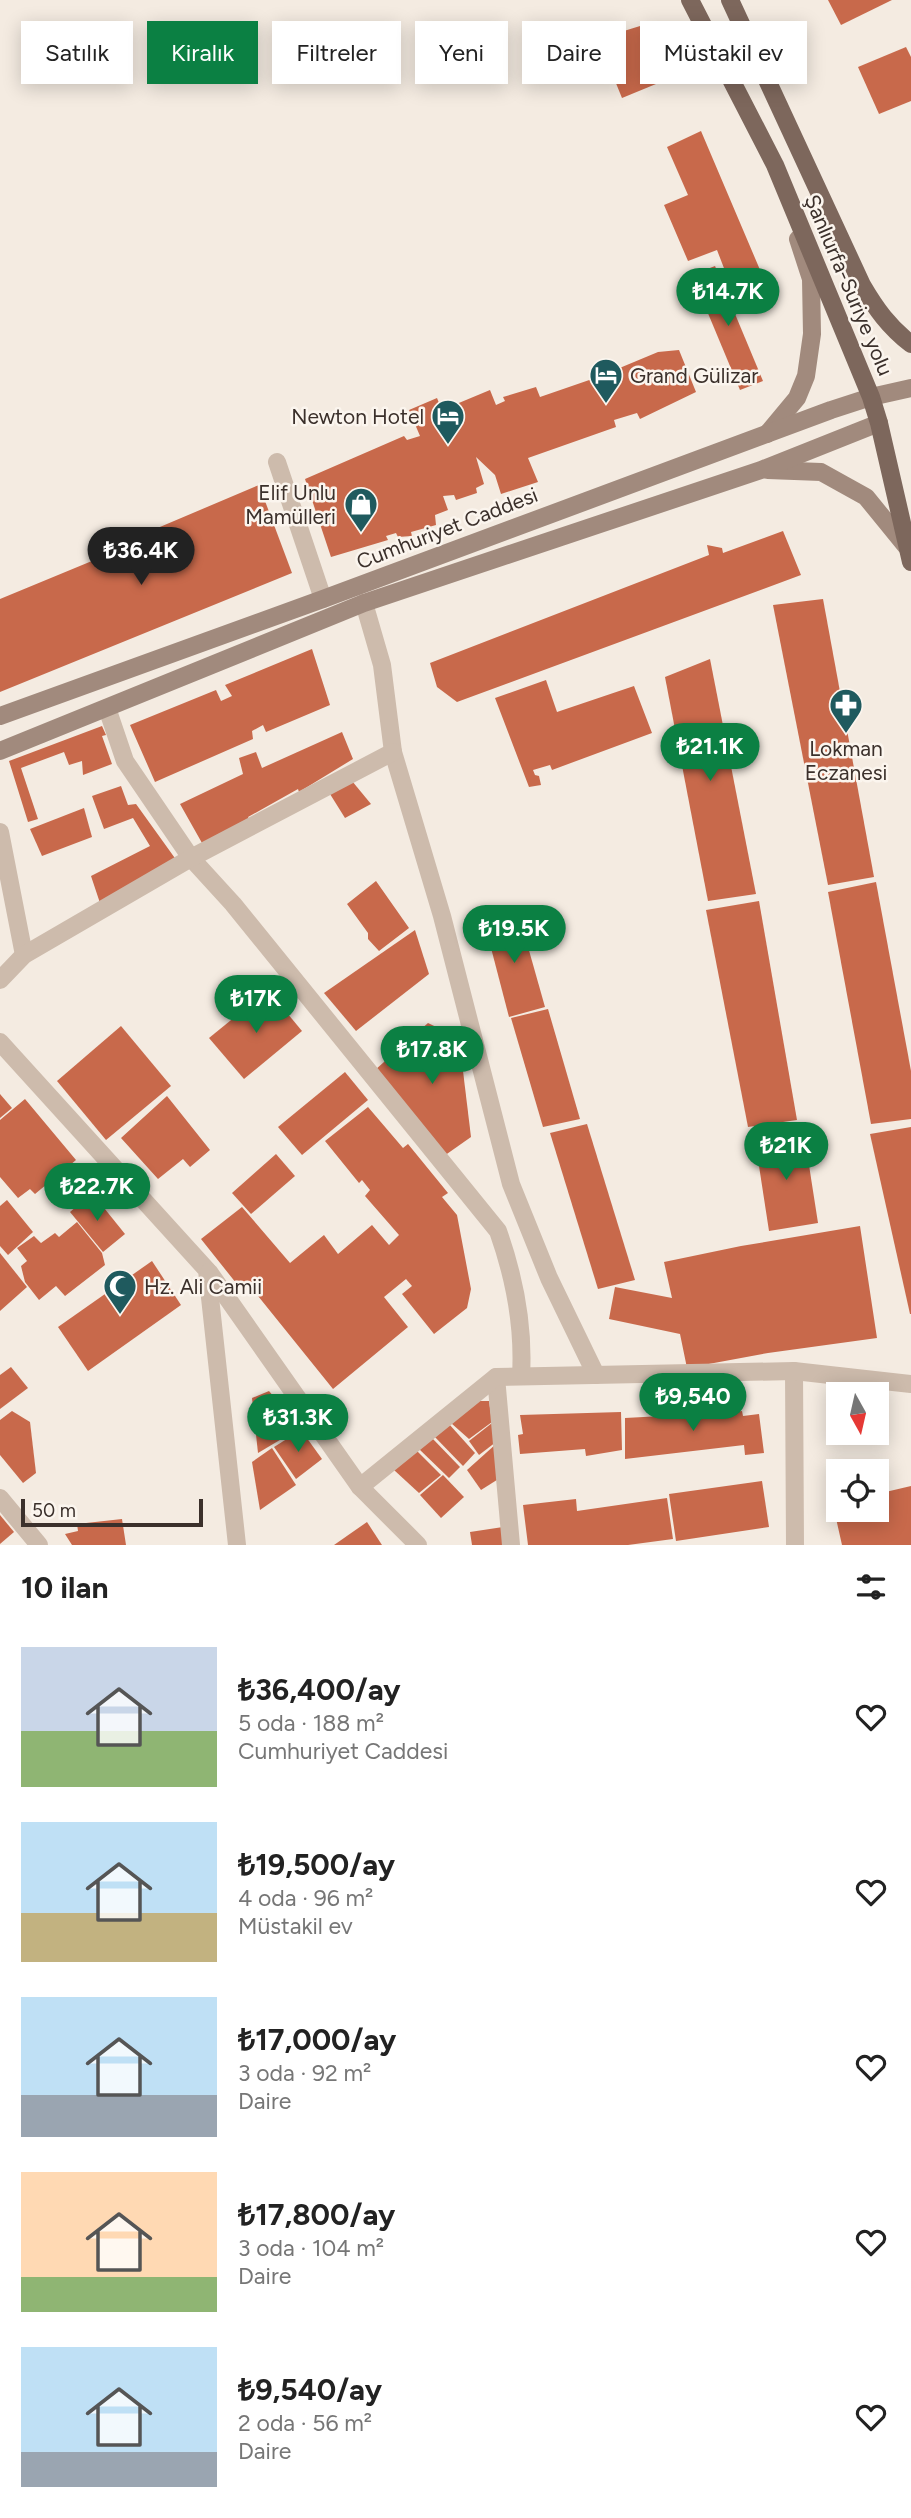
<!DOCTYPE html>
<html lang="tr">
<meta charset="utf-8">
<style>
:root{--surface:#fff;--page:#f2f2f2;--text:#222;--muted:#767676;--accent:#0b8043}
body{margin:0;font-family:Figtree,sans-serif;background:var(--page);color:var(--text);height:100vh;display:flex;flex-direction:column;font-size:26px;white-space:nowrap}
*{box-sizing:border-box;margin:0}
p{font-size:23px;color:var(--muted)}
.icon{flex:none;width:38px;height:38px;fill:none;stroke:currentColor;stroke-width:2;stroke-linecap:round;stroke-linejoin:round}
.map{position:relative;height:1545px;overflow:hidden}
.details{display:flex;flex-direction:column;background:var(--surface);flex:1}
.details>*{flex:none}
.top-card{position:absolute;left:21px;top:21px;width:870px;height:63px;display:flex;gap:14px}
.needle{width:46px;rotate:172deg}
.fabs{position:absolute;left:826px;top:1382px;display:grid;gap:14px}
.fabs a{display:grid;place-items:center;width:63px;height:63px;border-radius:0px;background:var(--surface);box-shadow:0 4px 18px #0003;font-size:35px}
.scale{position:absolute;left:21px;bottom:18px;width:182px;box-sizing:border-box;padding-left:7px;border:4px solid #3b302b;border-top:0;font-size:19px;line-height:24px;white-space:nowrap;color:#3b302b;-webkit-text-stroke:5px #fbf5ee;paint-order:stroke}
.price{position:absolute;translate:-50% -60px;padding:0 16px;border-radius:24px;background:var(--accent);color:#fff;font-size:23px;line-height:46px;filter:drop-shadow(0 2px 4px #0008)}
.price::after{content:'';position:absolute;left:50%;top:42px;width:21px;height:16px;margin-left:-10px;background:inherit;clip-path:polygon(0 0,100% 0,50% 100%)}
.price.current{background:#222;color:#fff}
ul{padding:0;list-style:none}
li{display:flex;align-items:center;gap:21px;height:175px;padding:0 21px}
li span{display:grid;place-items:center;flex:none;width:196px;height:140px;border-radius:0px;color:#555}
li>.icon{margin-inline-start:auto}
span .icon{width:84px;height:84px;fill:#fffc;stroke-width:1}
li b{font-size:30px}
h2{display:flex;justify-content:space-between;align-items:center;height:84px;padding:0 21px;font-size:30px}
.pill{padding:0 24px;border-radius:0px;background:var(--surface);box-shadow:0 4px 18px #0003;font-size:24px;line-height:63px}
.pill.current{background:var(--accent);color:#fff}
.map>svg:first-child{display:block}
.building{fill:#c8694b}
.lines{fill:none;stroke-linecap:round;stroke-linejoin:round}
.minor{stroke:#cdbbac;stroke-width:18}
.secondary{stroke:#a18a7d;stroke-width:18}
.primary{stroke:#7d675c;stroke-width:18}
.labels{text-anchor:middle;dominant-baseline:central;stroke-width:5;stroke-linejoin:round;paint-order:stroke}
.street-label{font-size:21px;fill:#3b302b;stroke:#fbf5ee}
.poi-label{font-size:21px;fill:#3b302b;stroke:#fbf5ee;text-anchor:start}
</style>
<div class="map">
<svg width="911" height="1545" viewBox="0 0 911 1545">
<rect width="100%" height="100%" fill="#f4ebe1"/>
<!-- building -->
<g class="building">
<path d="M828,0h64l-51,25z"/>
<path d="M653,22l20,55 -51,21 -24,-59z"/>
<path d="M906,47l5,10v44l-32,13 -21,-47z"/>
<path d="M701,131l68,160 -32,11 -20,-52 -29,11 -24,-56 24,-10 -21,-48z"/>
<path d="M715,266l48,115 -23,9 -48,-115z"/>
<path d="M679,350l17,42 -56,27 -3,-6 -23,7 2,7 -88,31 10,24 -37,12 -6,-19 -19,-18 8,27 -8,4 1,5 -21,7 -2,-5 -11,1 5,14 -13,5 1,10 -25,7 1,4 -14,1 -2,-4 -10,3 2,4 -57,17 -26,-78 99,-43 3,4 13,-4 -11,-26 28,-12 5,12 48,-20 6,15 9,-4 -2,-4 33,-10 4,10 58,-20 60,-25z"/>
<path d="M259,485l33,88 -292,119v-93l104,-43 4,7 13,-4 -6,-13z"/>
<path d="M783,531l18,44 -344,127 -20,-15 -7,-24 279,-108 -2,-10 15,3 1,5z"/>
<path d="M823,599l51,278 -46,8 -55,-280z"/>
<path d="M312,649l18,56 -64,27 -3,-7 -11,6 1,8 -98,43 -25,-57 86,-35 5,11 11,-5 -7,-11z"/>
<path d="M710,659l46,235 -48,7 -43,-224z"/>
<path d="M546,680l11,32 77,-26 18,47 -100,37 -2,-5 -17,5 2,5 4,1 2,9 -12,2 -34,-89z"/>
<path d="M102,726l4,9 -4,1 10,28 -29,11 -1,-14 -13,4 -5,-13 -43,16 17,51 -10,3 -19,-61z"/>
<path d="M342,732l11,27 -54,33 -1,-3 -50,28 1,2 -47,24 -22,-39 63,-30 -4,-16 17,-6 6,16z"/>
<path d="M352,781l19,23 -26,14 -15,-24z"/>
<path d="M121,786l7,19 8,-1 41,57 -77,42 -9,-27 59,-30 -17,-28 -29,11 -12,-33z"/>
<path d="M84,808l8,29 -50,19 -12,-27z"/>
<path d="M376,881l33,47 -30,23 -11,-12v-6l-21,-29z"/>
<path d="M876,882l35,189v48l-40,5 -43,-232z"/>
<path d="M759,901l38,219 -49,7 -42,-217z"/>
<path d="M519,915l26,92 -36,10 -25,-96z"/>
<path d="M415,930l14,44 -73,57 -32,-38z"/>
<path d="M268,990l34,41 -58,48 -35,-41z"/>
<path d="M548,1009l32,110 -37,8 -32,-109z"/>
<path d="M428,1023l31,15 12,99 -27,19 -69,-86z"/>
<path d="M121,1026l50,60 -65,54 -49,-59z"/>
<path d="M345,1072l23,28 -66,55 -24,-28z"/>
<path d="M0,1094l12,14 -12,10z"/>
<path d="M167,1096l43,54 -20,17 -7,-8 -25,20 -37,-41z"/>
<path d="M25,1099l51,61 -41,34 -5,-5 -12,9 -18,-21v-57z"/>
<path d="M368,1107l35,41 5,-4 40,49 -6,4 15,18 14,74 -4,19 -33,26 -32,-40 10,-8 -6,-7 -22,18 24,30 -75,62 -83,-103 -6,7 -43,-54 41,-32 48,56 34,-28 14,19 34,-29 17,20 10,-10 -34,-39 5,-6 -8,-10 -3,3 -34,-42z"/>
<path d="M587,1124l48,156 -37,9 -48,-156z"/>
<path d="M911,1127v187h-1l-40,-180z"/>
<path d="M804,1133l14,90 -49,8 -14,-91z"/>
<path d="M276,1154l19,22 -44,38 -19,-21z"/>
<path d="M92,1193l33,41 -22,18 -33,-40z"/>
<path d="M7,1200l26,32 -25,23 -8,-9v-40z"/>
<path d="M77,1222l25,31 3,12 -40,31 -9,-10 -17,14 -14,-18 -4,-16 6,-5 -10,-13 17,-12 7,7 14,-10 4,4z"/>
<path d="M860,1226l17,112 -109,15 -81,15 -7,-34 -71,-15 6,-32 57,11 -8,-36 77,-16z"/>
<path d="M0,1253l27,34 -27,24z"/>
<path d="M152,1261l29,44 -93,66 -30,-44z"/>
<path d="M11,1367l17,21 -28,21v-34z"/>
<path d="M269,1391l31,37 -42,25 -6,-55z"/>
<path d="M479,1401h10l3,21 -23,17 -18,-16z"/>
<path d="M727,1406l1,7 14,-2 1,5 16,-2 5,39 -19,2 -1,-10 -119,14v-41l37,-2v3l35,-3 -1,-6z"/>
<path d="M12,1411l18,11 6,51 -13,10 -23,-28v-35z"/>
<path d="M621,1412l1,38 -36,6 -1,-7 -65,5 -2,-19 5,-1 -3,-19z"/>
<path d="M492,1423l4,19 -17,13 -10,-14z"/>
<path d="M449,1424l26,29 -12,13 -30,-31z"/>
<path d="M301,1430l21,29 -26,20 -22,-32z"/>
<path d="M432,1438l28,29 -11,11 -30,-29z"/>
<path d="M496,1444l4,34 -19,12 -14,-20z"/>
<path d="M272,1448l24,37 -36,25 -8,-48z"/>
<path d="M416,1450l25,25 -22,18 -25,-23z"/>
<path d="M443,1475l21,22 -23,21 -21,-23z"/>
<path d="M762,1481l7,46 -93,14 -7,-47z"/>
<path d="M911,1486v59h-69l-9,-40 5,-2v7h39v-16z"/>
<path d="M667,1498l6,41 -45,6h-100l-5,-40 53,-6 1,12z"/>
<path d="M0,1515l14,17 -14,12z"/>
<path d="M122,1519l4,26h-54l-7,-11 13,-3 -1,-7z"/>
<path d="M367,1522l15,23h-48z"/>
<path d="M503,1527l2,18h-33l-2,-13z"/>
</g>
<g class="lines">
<!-- minor -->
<g class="minor">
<path d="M277,462l46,137"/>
<path d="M364,603l18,62 11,87 49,164 69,268 38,94 47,97"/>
<path d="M107,708l18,53 66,97 42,46 265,327c17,48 26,94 23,145"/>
<path d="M0,832l24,123"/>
<path d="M0,980l24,-25 167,-97 202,-106"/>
<path d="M0,1042l207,228 30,275"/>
<path d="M209,1272l151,215 58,58"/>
<path d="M794,1371l1,174"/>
<path d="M496,1377l15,168"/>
<path d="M360,1487l136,-110 298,-6 117,13"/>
<path d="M0,1498l39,47"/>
</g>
<!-- secondary -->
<g class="secondary">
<path d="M767,434l30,-36 9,-22 6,-42 -1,-55 -13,-40"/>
<path d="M768,470l53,2 45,25 40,49"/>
<path d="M0,716l323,-117 508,-189 40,-13 40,-9"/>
<path d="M0,751l364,-148 397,-133 118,-47"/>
</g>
<!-- primary -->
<g class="primary">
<path d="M690,0l85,165 96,232 8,26 32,139"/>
<path d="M730,0l132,285c14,24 27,42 49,59"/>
</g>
</g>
<!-- icons -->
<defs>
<symbol id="hotel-pin" viewBox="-11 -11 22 30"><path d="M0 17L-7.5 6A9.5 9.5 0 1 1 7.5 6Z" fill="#1f5a5e" stroke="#fbf5ee"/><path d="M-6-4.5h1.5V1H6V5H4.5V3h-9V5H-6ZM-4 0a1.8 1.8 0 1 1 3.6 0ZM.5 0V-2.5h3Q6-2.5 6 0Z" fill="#fff"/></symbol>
<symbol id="shop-pin" viewBox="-11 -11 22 30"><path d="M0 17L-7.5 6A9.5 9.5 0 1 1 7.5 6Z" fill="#1f5a5e" stroke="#fbf5ee"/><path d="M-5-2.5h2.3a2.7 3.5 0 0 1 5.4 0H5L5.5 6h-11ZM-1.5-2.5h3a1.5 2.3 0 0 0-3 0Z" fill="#fff"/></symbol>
<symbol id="pharmacy-pin" viewBox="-11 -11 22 30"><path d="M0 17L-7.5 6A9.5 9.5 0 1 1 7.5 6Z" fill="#1f5a5e" stroke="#fbf5ee"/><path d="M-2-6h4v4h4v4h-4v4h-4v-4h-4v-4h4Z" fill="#fff"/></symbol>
<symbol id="mosque-pin" viewBox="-11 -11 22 30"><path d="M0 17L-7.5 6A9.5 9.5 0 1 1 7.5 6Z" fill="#1f5a5e" stroke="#fbf5ee"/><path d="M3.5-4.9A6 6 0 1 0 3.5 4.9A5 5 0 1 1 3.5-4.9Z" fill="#fff"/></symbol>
</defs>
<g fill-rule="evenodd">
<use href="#hotel-pin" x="587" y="356" width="38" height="52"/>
<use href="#hotel-pin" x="429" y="397" width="38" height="52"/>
<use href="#shop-pin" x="342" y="485" width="38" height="52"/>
<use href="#pharmacy-pin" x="827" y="686" width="38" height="52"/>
<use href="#mosque-pin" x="101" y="1267" width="38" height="52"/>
</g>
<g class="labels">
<!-- street labels -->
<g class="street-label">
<text transform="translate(849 285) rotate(67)">Şanlıurfa-Suriye yolu</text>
<text transform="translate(447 528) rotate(-21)">Cumhuriyet Caddesi</text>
</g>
<!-- poi labels -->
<g class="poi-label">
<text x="630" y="375">Grand Gülizar</text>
<text x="424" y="416" text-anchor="end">Newton Hotel</text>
<text x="336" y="492" text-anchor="end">Elif Unlu<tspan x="336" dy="24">Mamülleri</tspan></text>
<text x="846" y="748" text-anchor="middle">Lokman<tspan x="846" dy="24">Eczanesi</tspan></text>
<text x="144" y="1286">Hz. Ali Camii</text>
</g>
</g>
</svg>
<div class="fabs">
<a><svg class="needle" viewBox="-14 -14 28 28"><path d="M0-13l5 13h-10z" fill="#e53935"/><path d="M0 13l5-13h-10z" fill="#767676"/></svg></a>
<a><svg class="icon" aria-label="locate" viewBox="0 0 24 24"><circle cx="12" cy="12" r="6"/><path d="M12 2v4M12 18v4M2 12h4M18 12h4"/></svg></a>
</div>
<div class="scale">50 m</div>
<b class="price" style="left:728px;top:328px">₺14.7K</b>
<b class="price current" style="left:141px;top:587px">₺36.4K</b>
<b class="price" style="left:710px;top:783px">₺21.1K</b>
<b class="price" style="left:514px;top:965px">₺19.5K</b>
<b class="price" style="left:256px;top:1035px">₺17K</b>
<b class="price" style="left:432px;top:1086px">₺17.8K</b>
<b class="price" style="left:786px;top:1182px">₺21K</b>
<b class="price" style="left:97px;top:1223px">₺22.7K</b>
<b class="price" style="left:693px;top:1433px">₺9,540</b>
<b class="price" style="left:298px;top:1454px">₺31.3K</b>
<div class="top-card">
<a class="pill">Satılık</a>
<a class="pill current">Kiralık</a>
<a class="pill">Filtreler</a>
<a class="pill">Yeni</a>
<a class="pill">Daire</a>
<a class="pill">Müstakil ev</a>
</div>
</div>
<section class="details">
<h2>10 ilan<svg class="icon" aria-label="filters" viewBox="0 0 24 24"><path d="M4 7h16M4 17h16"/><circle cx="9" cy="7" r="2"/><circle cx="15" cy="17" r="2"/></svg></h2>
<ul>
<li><span style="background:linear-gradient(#c9d6e8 60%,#8fb573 0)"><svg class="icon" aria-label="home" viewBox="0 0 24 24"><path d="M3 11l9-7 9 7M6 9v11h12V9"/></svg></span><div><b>₺36,400/ay</b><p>5 oda · 188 m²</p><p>Cumhuriyet Caddesi</p></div><svg class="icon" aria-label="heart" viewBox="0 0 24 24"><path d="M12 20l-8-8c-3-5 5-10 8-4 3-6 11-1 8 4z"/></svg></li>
<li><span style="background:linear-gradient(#bfe0f5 65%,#c2b280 0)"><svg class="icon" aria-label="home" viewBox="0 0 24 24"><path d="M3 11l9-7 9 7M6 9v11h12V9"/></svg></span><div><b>₺19,500/ay</b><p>4 oda · 96 m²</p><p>Müstakil ev</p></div><svg class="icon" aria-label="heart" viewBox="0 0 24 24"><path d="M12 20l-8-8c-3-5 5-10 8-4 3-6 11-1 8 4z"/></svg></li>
<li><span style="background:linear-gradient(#bfe0f5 70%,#9aa5b1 0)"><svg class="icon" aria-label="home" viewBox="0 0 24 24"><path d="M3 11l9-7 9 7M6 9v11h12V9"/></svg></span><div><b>₺17,000/ay</b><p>3 oda · 92 m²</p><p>Daire</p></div><svg class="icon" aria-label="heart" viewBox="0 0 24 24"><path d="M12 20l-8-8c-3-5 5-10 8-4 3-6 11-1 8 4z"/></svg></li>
<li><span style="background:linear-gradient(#ffd9b3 75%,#8fb573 0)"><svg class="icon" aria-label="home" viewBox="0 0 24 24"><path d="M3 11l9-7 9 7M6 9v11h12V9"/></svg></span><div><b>₺17,800/ay</b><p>3 oda · 104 m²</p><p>Daire</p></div><svg class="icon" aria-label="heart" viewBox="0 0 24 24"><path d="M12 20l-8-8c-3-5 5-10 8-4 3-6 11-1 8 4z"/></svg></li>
<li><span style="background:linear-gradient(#bfe0f5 75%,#9aa5b1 0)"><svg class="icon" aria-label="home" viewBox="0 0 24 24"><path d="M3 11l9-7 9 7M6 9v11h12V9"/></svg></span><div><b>₺9,540/ay</b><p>2 oda · 56 m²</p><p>Daire</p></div><svg class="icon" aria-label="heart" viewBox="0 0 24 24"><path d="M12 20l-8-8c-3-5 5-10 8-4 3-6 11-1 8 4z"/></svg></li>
</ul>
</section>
